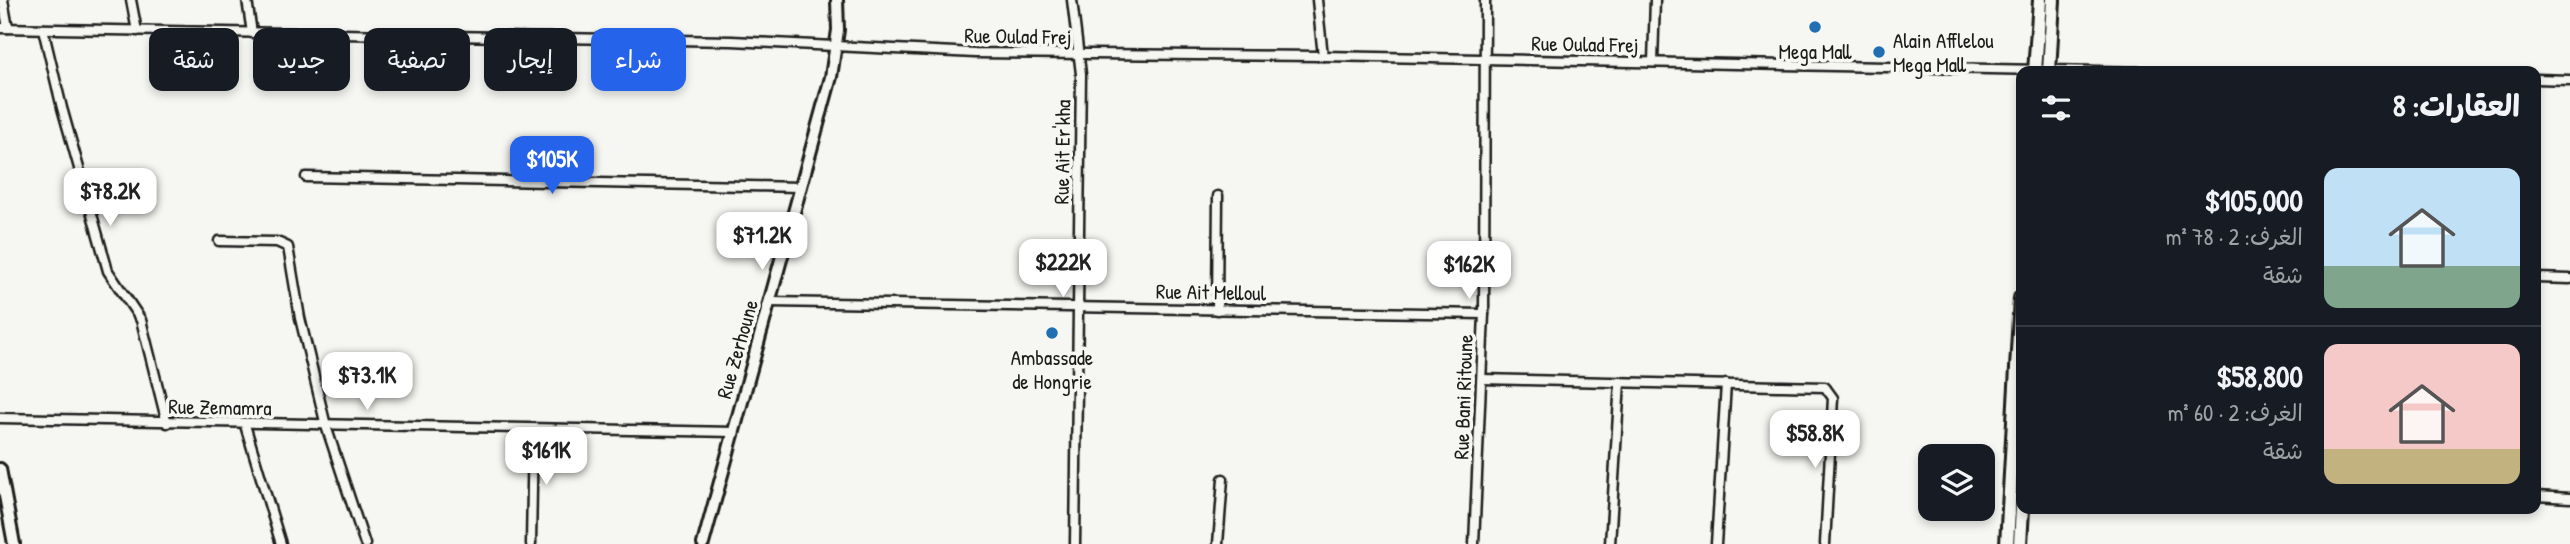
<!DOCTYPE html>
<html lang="ar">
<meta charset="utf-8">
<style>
:root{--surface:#171b24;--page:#242831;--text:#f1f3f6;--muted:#9ea1a6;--line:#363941;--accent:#2563eb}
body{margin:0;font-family:"Patrick Hand","Playpen Sans Arabic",sans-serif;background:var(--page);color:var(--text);direction:rtl;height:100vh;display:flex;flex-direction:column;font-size:26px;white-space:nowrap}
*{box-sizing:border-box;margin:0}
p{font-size:23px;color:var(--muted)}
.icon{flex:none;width:38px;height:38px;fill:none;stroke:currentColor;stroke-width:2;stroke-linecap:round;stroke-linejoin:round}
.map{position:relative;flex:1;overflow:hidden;direction:ltr}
.sheet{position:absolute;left:2016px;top:66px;width:525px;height:448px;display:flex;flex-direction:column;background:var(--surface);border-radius:14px;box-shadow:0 4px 10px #0003;direction:rtl}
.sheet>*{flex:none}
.guide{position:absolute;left:21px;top:28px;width:665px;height:63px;direction:rtl;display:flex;gap:14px}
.tools{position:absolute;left:1918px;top:444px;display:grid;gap:14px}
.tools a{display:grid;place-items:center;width:77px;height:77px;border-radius:14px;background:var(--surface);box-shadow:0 4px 10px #0003;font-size:35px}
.price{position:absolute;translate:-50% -60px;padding:0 16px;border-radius:14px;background:#fff;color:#222;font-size:23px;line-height:46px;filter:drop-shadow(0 2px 4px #0008)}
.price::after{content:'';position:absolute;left:50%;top:42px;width:21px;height:16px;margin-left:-10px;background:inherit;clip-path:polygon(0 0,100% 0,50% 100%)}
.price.on{background:var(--accent);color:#fff}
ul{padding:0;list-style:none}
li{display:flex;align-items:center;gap:21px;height:175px;padding:0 21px}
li+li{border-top:2px solid var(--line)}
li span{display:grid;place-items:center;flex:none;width:196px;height:140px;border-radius:14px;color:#555}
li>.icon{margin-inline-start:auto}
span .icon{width:84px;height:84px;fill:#fffc;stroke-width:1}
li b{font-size:30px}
h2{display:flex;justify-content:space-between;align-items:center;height:84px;padding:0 21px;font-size:30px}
.tag{padding:0 24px;border-radius:14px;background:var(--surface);box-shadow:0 4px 10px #0003;font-size:24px;line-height:63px}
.tag.on{background:var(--accent);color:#fff}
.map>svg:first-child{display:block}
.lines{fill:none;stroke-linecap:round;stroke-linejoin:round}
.street-casing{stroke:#1c1c1c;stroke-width:13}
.secondary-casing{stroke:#1c1c1c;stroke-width:16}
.primary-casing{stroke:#1c1c1c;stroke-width:18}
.street{stroke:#f6f6f2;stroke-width:8}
.secondary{stroke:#f6f6f2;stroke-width:10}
.primary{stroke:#f6f6f2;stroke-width:12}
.poi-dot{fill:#1f6fb2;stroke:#f6f6f2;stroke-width:2.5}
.labels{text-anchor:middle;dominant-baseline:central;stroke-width:7;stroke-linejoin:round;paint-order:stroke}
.street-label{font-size:21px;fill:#1c1c1c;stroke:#f6f6f2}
.poi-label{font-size:21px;fill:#1c1c1c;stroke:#f6f6f2}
</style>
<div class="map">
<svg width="2570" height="544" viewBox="0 0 2570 544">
<rect width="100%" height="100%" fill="#f6f6f2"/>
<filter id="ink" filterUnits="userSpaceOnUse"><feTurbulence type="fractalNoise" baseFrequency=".0143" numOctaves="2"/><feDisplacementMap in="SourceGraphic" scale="14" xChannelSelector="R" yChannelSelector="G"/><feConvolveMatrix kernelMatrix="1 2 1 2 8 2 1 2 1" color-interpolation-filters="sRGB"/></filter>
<g filter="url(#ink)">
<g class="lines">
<defs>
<g id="street">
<path d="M3,0l5,28"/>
<path d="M131,0l6,31"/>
<path d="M247,0l5,33"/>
<path d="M1072,0l9,74 -6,470"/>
<path d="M1317,0l6,56"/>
<path d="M0,28l732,13 243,12 348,3 829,16"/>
<path d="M43,29l19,79 46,163 33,49 26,103"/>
<path d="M1653,62l2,-62"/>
<path d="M2536,79l34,1"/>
<path d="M306,177l493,10"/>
<path d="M219,241l58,1 11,5 12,71 26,108 39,118"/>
<path d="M2536,278l34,1"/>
<path d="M770,302l714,12"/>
<path d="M1217,310l1,-114"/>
<path d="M1482,379l343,8 8,11 -8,146"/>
<path d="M0,418l734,14"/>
<path d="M245,425l36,119"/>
<path d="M2536,496l34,2"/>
<path d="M531,544l2,-115"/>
<path d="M1218,544l5,-65"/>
<path d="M1474,544l10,-230 1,-314"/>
<path d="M1610,544l10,-162"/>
<path d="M1716,544l10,-160"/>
</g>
<g id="secondary">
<path d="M0,469l14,75"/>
<path d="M703,544l128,-467 7,-47 -1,-30"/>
</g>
<g id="primary">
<path d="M2035,72l5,-72"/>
<path d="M2049,72l4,-72"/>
<path d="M2007,544l14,-246"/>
<path d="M2020,544l2,-35"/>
</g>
</defs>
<!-- street casing -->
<use href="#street" class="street-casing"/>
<!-- secondary casing -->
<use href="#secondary" class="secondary-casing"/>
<!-- primary casing -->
<use href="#primary" class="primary-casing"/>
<!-- street -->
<use href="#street" class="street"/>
<!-- secondary -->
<use href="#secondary" class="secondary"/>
<!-- primary -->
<use href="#primary" class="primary"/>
</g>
</g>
<!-- markers -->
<g class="poi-dot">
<circle cx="1815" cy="27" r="7"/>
<circle cx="1879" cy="52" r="7"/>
<circle cx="1052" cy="333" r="7"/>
</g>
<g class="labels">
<!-- street labels -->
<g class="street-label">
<text transform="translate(1018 36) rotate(1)">Rue Oulad Frej</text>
<text transform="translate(1585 44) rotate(1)">Rue Oulad Frej</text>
<text transform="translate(1062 152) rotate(-89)">Rue Ait Er'kha</text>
<text transform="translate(1211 292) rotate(1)">Rue Ait Melloul</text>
<text transform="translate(737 349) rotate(-74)">Rue Zerhoune</text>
<text transform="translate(1463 397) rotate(-88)">Rue Bani Ritoune</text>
<text transform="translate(220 407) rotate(1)">Rue Zemamra</text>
</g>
<!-- poi labels -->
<g class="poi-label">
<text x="1893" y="40" text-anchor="start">Alain Afflelou<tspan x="1893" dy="24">Mega Mall</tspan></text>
<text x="1815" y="51">Mega Mall</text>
<text x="1052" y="357">Ambassade<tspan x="1052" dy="24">de Hongrie</tspan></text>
</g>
</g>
</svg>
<div class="tools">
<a><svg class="icon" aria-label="layers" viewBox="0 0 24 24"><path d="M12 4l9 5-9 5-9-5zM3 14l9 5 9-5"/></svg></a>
</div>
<b class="price on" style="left:552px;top:196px">$105K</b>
<b class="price" style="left:110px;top:228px">$78.2K</b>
<b class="price" style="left:762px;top:272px">$71.2K</b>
<b class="price" style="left:1063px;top:299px">$222K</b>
<b class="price" style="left:1469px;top:301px">$162K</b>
<b class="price" style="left:367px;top:412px">$73.1K</b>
<b class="price" style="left:1815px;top:470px">$58.8K</b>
<b class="price" style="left:546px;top:487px">$161K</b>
<div class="guide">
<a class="tag on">شراء</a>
<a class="tag">إيجار</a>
<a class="tag">تصفية</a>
<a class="tag">جديد</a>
<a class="tag">شقة</a>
</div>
<section class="sheet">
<h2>العقارات: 8<svg class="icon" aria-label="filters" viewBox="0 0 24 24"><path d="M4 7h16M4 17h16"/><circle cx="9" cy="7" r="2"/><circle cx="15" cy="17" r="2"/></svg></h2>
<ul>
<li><span style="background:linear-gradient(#bfe0f5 70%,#7fa58c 0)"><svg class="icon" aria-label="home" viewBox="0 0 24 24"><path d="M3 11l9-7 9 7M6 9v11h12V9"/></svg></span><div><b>$105,000</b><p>الغرف: 2 · 78 m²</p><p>شقة</p></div></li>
<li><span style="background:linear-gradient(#f6c9c9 75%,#c2b280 0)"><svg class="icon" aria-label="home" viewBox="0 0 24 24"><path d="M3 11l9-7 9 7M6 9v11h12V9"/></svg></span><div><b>$58,800</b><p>الغرف: 2 · 60 m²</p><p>شقة</p></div></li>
</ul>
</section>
</div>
